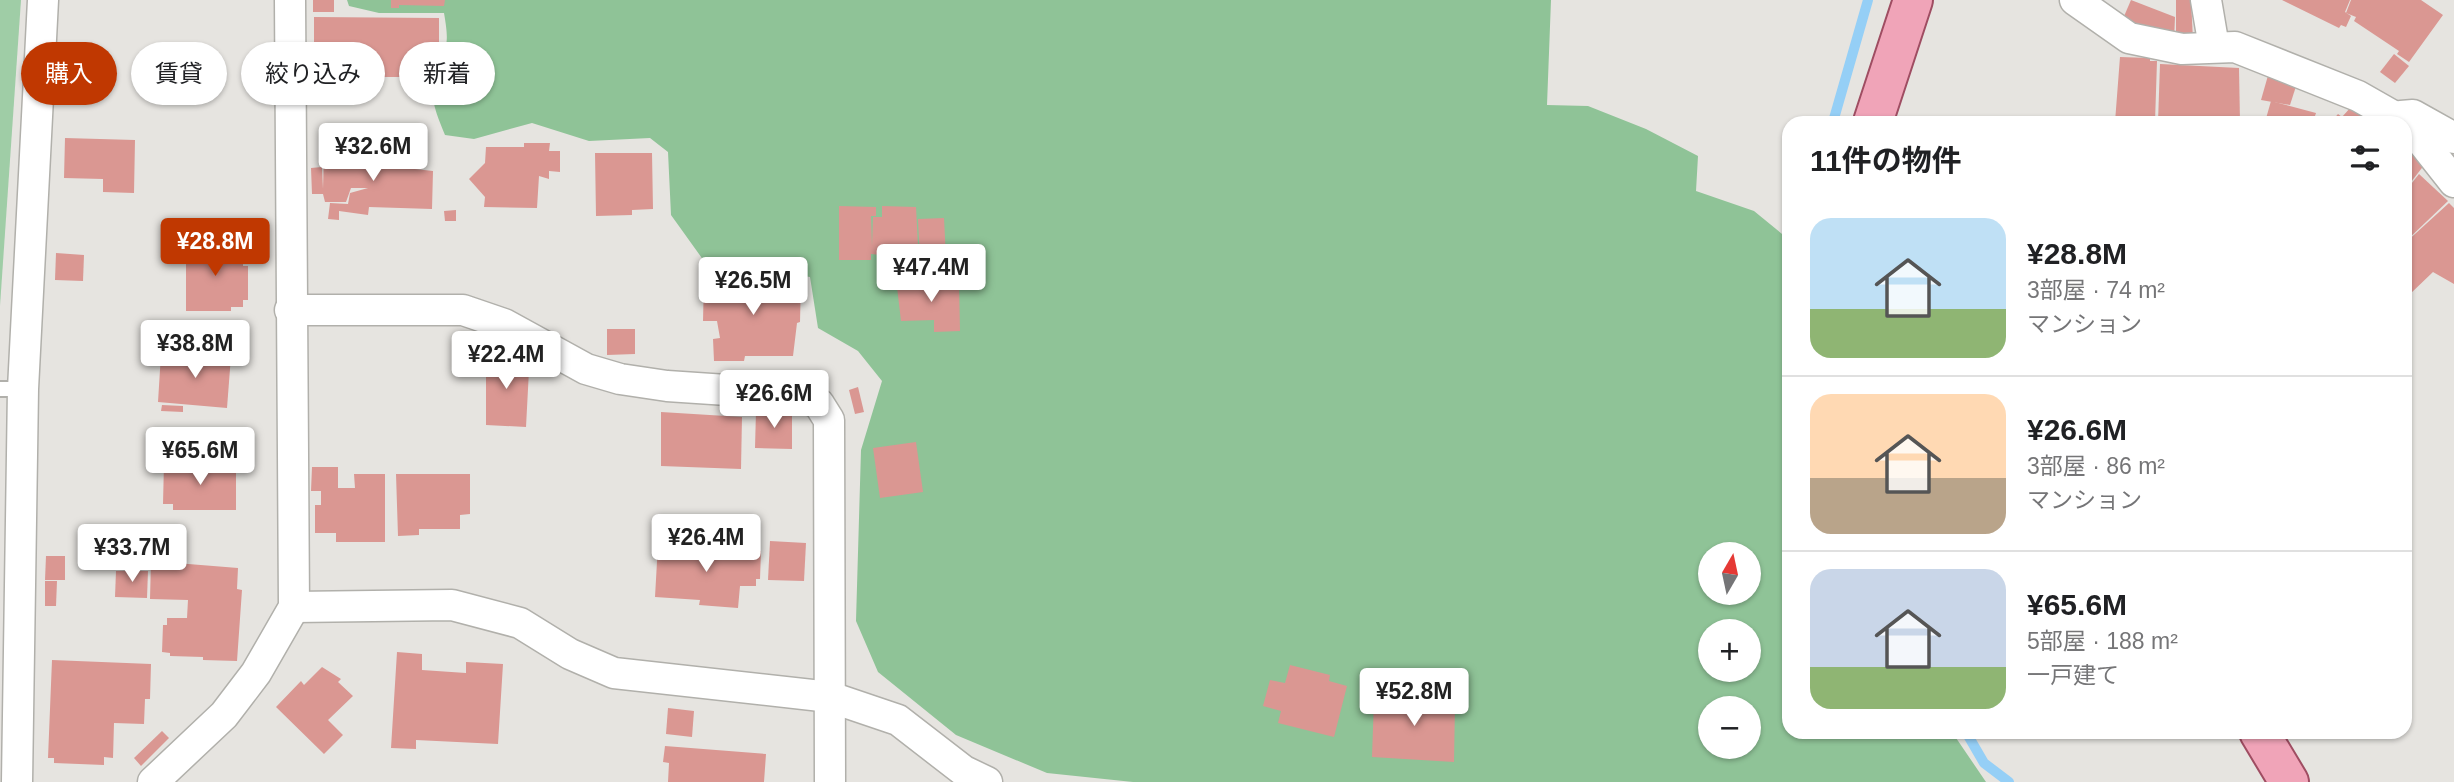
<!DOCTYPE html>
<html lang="ja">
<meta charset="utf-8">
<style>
:root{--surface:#fff;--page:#f2f2f2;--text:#202124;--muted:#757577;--line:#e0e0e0;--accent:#c03801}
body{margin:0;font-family:Helvetica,"Noto Sans JP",sans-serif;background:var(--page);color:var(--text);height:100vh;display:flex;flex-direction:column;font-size:26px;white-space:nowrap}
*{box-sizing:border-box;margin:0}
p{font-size:23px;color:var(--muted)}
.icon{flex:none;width:38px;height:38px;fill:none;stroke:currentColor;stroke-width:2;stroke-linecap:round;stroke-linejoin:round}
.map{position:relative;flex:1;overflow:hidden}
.sheet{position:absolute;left:1782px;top:116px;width:630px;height:623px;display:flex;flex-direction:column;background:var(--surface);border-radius:21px;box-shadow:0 2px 5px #0004}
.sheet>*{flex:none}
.guide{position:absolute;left:21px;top:42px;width:665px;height:63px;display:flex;gap:14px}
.needle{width:46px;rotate:9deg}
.fabs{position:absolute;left:1698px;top:542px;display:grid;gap:14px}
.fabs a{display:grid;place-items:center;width:63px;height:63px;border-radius:50%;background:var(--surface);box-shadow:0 2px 5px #0004;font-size:35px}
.price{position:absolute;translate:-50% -60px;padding:0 16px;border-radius:7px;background:#fff;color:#222;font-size:23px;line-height:46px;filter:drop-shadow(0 2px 4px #0008)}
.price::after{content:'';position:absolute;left:50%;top:42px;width:21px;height:16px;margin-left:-10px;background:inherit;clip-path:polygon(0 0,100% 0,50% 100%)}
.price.active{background:var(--accent);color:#fff}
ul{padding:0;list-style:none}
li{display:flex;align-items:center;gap:21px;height:175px;padding:0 28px}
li+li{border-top:2px solid var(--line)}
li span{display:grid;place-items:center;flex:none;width:196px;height:140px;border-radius:21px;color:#555}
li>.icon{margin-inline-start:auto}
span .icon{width:84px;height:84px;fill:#fffc;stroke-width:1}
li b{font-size:30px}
h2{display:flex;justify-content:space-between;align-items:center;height:84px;padding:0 28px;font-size:30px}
.pill{padding:0 24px;border-radius:32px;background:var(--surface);box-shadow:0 2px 5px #0004;font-size:24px;line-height:63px}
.pill.active{background:var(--accent);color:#fff}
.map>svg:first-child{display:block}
.green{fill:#9fcda6}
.forest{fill:#8fc397;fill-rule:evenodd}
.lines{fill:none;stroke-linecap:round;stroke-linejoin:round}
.stream{stroke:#95cff6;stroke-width:10}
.building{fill:#da9792}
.lane-casing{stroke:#b1b0ab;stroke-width:18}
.street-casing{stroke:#b1b0ab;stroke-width:33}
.primary-casing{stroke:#9f4d62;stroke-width:42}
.lane{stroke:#fff;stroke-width:14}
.street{stroke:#fff;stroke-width:30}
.primary{stroke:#f0a4b8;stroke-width:38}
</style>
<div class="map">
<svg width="2454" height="782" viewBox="0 0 2454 782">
<rect width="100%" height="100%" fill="#e6e4e0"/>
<!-- green -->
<path class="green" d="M0,0h21l-21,306z"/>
<!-- forest -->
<path class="forest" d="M347,0h1204l-4,105 41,1 58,23 52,27 -2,35 58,20 33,27 1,494h164l34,50h-853l-86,-9 -91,-38 -78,-63 -22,-51 5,-171 21,-69 -24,-30 -40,-23 -8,-51 -106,-16 -33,-46 -3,-63 -18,-14 -61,3 -57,-18 -58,16 -29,-4c-7,-17 -17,-39 -11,-59 10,-33 17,-23 10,-63h-65l-30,-7zM1710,555h38v38h-38zM1710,632h38v38h-38zM1710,709h38v38h-38z"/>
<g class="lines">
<!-- stream -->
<g class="stream">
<path d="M1833,122l35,-122"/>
<path d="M1966,732l18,31 25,19"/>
</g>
</g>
<!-- building -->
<g class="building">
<rect x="313" y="0" width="21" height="12"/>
<path d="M391,0h54l-1,6 -45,-1v3h-8z"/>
<path d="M2131,0l44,17 -1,24 -52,-20z"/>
<path d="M2176,0h15l2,40 -17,-1z"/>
<path d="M2282,0h68l-5,12 6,4 -5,11 -5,-2 -2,3z"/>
<path d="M2351,0h70l22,15 -34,47 -12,-8 2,-3 -45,-30 2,-4 -10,-4z"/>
<path d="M314,17l125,1v35h-12l-3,10 -22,-1 -1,15h-48v8h-19l1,-23h8v-6l-29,-1z"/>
<path d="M2394,54l15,12 -14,17 -15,-11z"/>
<path d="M2120,57l30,1v3h7l-2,61h-40z"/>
<path d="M322,58l1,31 -11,1v-31z"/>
<path d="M2160,64l79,4 1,54h-82z"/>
<path d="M2269,72l29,8 -8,25 -29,-5z"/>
<path d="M2271,101l45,12 -3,9h-48z"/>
<path d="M2351,107l20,15h-40l7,-8 4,3z"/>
<rect x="324" y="130" width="26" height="15"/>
<path d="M65,138l70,2 -1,53 -31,-1v-13l-39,-1z"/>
<path d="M524,143h26l-1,8h11v21l-11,-1v8l-10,-3 -2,32 -53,-1 1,-10 -16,-18 16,-16 1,-16h38z"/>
<path d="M400,148l13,1 2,20 18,2 -1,38 -63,-2 -1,8 -29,-4v9l-11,-1 2,-16 18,1 2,-11 18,-5h-17l-5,14h-21l-2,-8h-11l-1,-26 11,-1 1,22 1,-36 61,3v-5l15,1z"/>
<path d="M2404,148l21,16 -21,27z"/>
<path d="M595,153h57l1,56 -21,1v5l-36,1z"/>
<path d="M2419,174l29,27 -44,42v-50z"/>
<path d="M2449,203l5,5v76l-21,-12 -23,22 -6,-6v-44z"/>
<path d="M839,206l37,1v9h-5l1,30 1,-29h9v-11l34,1 2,39h-38v9l-9,-1v6h-32z"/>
<path d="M456,210v11h-11l-1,-10z"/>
<path d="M944,218l2,40 -26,2 -2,-41z"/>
<rect x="169" y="241" width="9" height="13"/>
<path d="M182,245h26l-1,5 36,-4v20h5v34h-5v7h-12v4h-45v-48h-4z"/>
<path d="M56,253l28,2 -1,26 -28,-1z"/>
<path d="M704,279l97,1 -1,42 -3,1 -4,33h-48l-1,5h-30l-1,-22 7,-1 -3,-17h-14z"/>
<path d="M959,282l1,49 -26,1v-12l-33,1 -4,-34 3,-4z"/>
<path d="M607,329h28v25l-28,1z"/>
<path d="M486,351h29v17h-18l32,2 -3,57 -40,-2z"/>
<path d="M161,354l70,2 -4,52 -69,-6z"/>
<path d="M858,387l6,25 -9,2 -6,-24z"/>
<path d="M162,405l21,1v6l-22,-1z"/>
<path d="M756,411l36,1v37l-37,-1z"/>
<path d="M661,412l81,5 -1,52 -80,-3z"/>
<path d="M916,442l7,50 -43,6 -7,-50z"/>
<path d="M164,463l72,2v45h-63v-6h-10z"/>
<path d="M312,467h26v21h17l-1,-14h31v68h-49v-9h-21v-28h6v-14h-10z"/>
<path d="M396,474h74v40l-10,1v14h-41v6l-21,1z"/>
<path d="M770,541l36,2 -2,38 -36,-1z"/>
<path d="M658,544l103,7 -1,28h-4v7h-16l-2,22 -39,-3 1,-5 -45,-3z"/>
<path d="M132,555l14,2 -2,11 -13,-2z"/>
<path d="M46,556h19v24h-20z"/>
<path d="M151,561l87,7 -1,21 5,1 -5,71 -34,-1v-3l-33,-1v-3l-8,-1 1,-27h4v-7h20l1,-18 -38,-1z"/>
<path d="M116,571h32l-1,27 -32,-1z"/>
<path d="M45,581h12l-1,25h-11z"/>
<path d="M397,652l25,2v16l44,3v-11l37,2 -5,80 -82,-4v9l-25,-1z"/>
<path d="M52,660l99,4 -1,35h-5l-1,25 -30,-1 -1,35 -9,-1v8l-50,-2v-5h-6z"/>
<path d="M1290,665l40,10 -1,6 18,5 -13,51 -56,-14 3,-12 -18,-5 7,-26 15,3z"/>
<path d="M322,667l19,12 -3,3 15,14 -25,24 15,15 -19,19 -48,-47 25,-26 3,4z"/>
<path d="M1408,691h26l3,12 18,1 -1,58 -82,-5 2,-58h24v-3h11z"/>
<path d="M668,708l26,3 -2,26 -26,-3z"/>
<path d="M162,731l7,7 -28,28 -7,-8z"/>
<path d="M665,746l101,8 -2,28h-96l1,-19 -6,-1z"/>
</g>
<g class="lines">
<defs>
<path id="lane" d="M0,389h23"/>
<g id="street">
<path d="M2075,0l54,38 53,11 53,-2 123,49 51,29 45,57"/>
<path d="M2206,0l8,47"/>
<path d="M2401,116l12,-1 41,23"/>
<path d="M290,310h173l41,14 82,45 34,10 47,7 134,9 18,9 10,16 1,362"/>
<path d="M294,607l158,-2 68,18 50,31 44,19 216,24 68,23 66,51 23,11"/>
<path d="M17,782l6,-393 20,-389"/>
<path d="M153,782l71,-67 32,-42 38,-66 -4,-607"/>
</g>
<g id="primary">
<path d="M1873,122l40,-122"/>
<path d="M2259,732l30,50"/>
</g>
</defs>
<!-- lane casing -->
<use href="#lane" class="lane-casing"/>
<!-- street casing -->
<use href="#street" class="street-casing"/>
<!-- primary casing -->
<use href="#primary" class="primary-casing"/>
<!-- lane -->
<use href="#lane" class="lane"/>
<!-- street -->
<use href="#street" class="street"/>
<!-- primary -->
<use href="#primary" class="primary"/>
</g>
</svg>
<div class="fabs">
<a><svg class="needle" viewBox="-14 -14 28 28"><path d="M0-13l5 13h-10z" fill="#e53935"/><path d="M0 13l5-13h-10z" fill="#757577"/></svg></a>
<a>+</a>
<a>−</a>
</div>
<b class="price" style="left:373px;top:183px">¥32.6M</b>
<b class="price active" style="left:215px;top:278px">¥28.8M</b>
<b class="price" style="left:931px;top:304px">¥47.4M</b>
<b class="price" style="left:753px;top:317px">¥26.5M</b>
<b class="price" style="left:195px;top:380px">¥38.8M</b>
<b class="price" style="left:506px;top:391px">¥22.4M</b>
<b class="price" style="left:774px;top:430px">¥26.6M</b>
<b class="price" style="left:200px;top:487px">¥65.6M</b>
<b class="price" style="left:706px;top:574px">¥26.4M</b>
<b class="price" style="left:132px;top:584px">¥33.7M</b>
<b class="price" style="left:1414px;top:728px">¥52.8M</b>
<div class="guide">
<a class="pill active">購入</a>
<a class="pill">賃貸</a>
<a class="pill">絞り込み</a>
<a class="pill">新着</a>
</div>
<section class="sheet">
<h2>11件の物件<svg class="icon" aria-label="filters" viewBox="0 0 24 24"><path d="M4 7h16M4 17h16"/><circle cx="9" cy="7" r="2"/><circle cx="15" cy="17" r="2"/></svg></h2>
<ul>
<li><span style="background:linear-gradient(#bfe0f5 65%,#8fb573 0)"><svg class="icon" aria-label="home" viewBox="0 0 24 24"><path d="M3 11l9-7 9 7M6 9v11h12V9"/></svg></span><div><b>¥28.8M</b><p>3部屋 · 74 m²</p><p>マンション</p></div></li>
<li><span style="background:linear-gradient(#ffd9b3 60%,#b9a48a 0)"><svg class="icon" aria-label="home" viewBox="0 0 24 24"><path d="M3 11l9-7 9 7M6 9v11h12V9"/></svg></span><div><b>¥26.6M</b><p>3部屋 · 86 m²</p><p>マンション</p></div></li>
<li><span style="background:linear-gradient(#c9d6e8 70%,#8fb573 0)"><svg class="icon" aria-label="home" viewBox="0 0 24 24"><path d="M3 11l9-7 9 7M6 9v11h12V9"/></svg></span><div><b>¥65.6M</b><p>5部屋 · 188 m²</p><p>一戸建て</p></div></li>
</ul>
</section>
</div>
